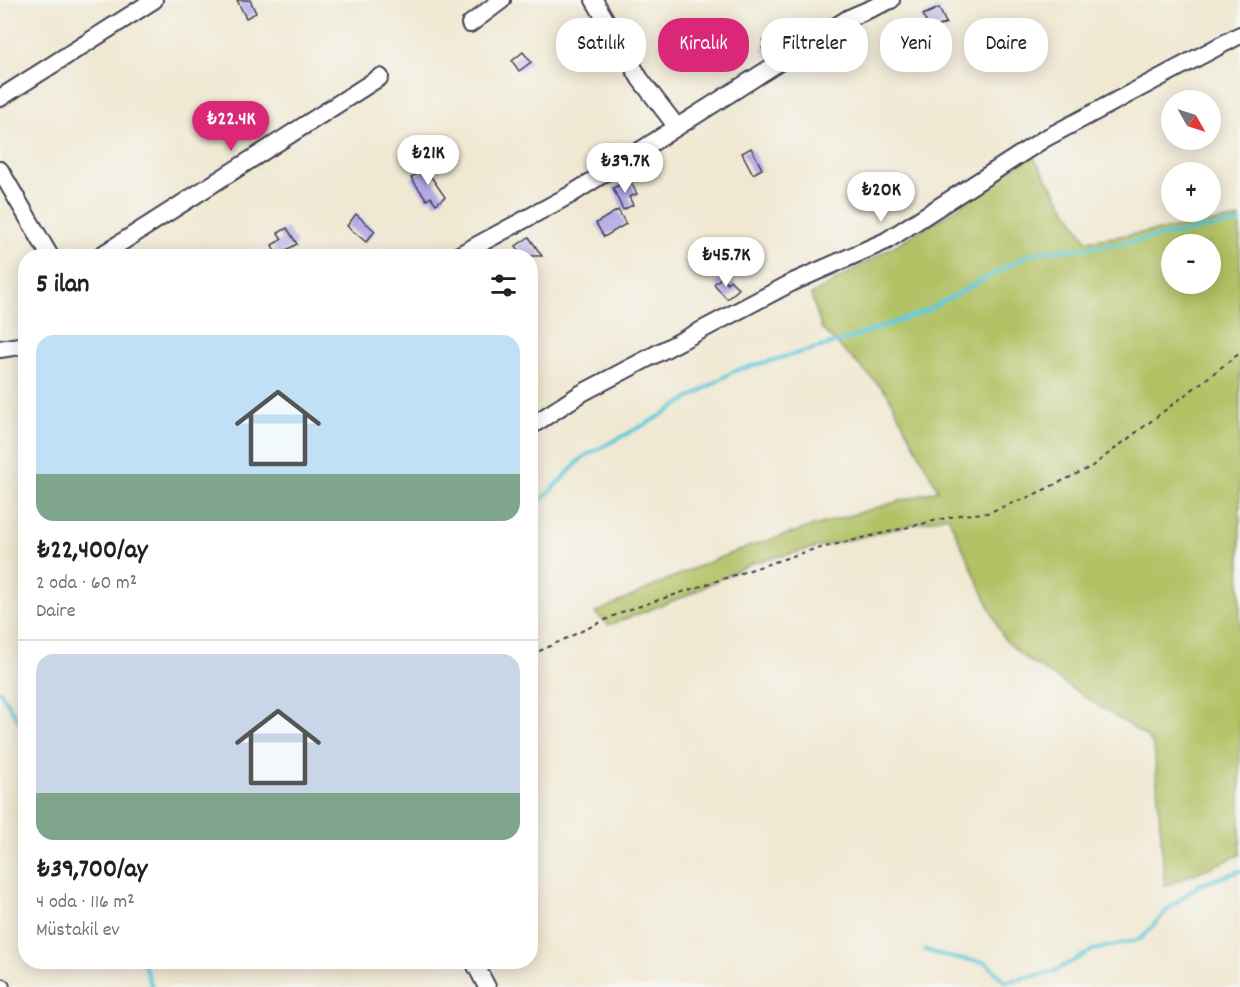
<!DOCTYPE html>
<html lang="tr">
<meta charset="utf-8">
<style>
:root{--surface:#fff;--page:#f6f6f6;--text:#222;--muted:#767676;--line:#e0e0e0;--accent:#db2777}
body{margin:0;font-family:Dekko,sans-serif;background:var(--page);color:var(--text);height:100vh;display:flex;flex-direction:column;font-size:22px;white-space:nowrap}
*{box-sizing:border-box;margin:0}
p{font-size:20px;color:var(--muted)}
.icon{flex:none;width:33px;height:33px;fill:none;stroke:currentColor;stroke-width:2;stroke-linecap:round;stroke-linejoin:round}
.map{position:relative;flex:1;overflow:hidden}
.sheet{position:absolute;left:18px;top:249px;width:520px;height:720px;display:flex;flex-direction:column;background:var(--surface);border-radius:24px;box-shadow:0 3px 15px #0003}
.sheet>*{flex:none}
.guide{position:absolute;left:556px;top:18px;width:570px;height:54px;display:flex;gap:12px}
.needle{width:39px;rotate:129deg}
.tools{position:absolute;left:1161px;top:90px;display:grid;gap:12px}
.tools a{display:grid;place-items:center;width:60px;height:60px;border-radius:50%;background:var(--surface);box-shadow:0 3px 15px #0003;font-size:30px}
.price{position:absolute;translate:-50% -51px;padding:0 14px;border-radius:21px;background:#fff;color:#222;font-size:20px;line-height:39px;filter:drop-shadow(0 2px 3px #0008)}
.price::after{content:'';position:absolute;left:50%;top:36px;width:18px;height:14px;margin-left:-9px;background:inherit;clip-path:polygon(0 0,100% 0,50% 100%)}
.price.on{background:var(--accent);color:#fff}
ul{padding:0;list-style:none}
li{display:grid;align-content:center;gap:12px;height:318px;padding:0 18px}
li+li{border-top:2px solid var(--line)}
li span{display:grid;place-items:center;height:186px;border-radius:18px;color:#555}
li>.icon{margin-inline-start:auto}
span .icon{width:108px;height:108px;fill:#fffc;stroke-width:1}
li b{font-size:26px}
h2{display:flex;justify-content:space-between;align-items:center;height:72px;padding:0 18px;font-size:26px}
.pill{padding:0 21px;border-radius:24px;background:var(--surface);box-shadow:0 3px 15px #0003;font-size:21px;line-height:54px}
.pill.on{background:var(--accent);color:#fff}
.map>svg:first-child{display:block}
.green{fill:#b1c163;stroke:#6a724f;stroke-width:1.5;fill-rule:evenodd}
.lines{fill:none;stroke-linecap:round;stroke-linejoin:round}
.stream{stroke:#5ec9d7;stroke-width:4}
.building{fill:#b3aae6}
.minor-casing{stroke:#414052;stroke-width:20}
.path{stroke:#414052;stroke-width:2;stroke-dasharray:4.5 4.5;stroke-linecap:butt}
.minor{stroke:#fff;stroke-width:16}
</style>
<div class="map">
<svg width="1240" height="987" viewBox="0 0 1240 987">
<rect width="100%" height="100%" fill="#f6f6f2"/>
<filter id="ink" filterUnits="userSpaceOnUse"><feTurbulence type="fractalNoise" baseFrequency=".0167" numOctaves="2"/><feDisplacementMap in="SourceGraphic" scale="12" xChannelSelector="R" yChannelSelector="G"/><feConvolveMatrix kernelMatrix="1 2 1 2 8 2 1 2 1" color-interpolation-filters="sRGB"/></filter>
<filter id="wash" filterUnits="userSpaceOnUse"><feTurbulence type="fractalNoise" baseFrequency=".008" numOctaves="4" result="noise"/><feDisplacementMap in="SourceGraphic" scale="24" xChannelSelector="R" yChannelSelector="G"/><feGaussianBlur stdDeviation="1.35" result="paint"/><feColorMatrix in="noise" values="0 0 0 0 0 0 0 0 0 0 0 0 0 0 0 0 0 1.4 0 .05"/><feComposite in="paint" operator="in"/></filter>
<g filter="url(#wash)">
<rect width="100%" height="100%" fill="#f0e8d2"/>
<!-- green -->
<path class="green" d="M1032,155l55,86 153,-23v637l-75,31 -11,-139 -7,-10 -122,-79 -21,-19 -56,-123 -196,47 -66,33 -77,29 -14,-12c49,-22 99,-47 150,-65 64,-22 128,-39 193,-58l-51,-97 -65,-64 -11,-34 134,-79zM1172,244h38v40h-38z"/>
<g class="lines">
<!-- stream -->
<g class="stream">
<path d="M531,511l52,-54 72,-38 79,-48 111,-31 81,-29 106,-58 81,-8 127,-23"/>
<path d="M0,691l26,42"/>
<path d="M925,950l28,8 33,4 19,20 48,-10 40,-22 48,-11 29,-32 29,-22 41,-14"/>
<path d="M143,962l9,25"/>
</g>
</g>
<g id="blocks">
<!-- building -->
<g class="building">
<path d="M237,0h13l6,13 -10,5z"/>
<path d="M939,8l7,15 -16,7 -7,-15z"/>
<path d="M776,32l9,14 -18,11 -5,-9 4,-2 -3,-5z"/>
<path d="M523,52l8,10 -12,9 -7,-10z"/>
<path d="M751,148l11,21 -9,5 -11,-21z"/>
<path d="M425,168l20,29 -9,7 -5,-7 -4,3 -16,-22z"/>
<path d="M630,180l7,14 -8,3 4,8 -10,5 -10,-22z"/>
<path d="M618,210l8,14 -22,13 -8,-14z"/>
<path d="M356,214l19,17 -9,11 -19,-16z"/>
<path d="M287,228l10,16 -20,11 -5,-10 10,-6 -4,-6z"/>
<path d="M529,237l13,19h-19l-7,-10z"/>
<path d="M722,277l5,6 3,-3 9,9 -12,10 -13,-15z"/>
</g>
</g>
</g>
<g filter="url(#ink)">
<use href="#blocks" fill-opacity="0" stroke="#414052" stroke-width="1.5"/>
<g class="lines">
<defs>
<g id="minor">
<path d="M594,0l46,79 37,48"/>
<path d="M470,24l32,-24"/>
<path d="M0,98l154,-98"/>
<path d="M0,170l50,86"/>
<path d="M100,256l280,-179"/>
<path d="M457,256l113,-61 279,-177 42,-18"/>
<path d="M0,349l26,-4"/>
<path d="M531,426l51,-33 211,-111 93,-41 158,-102 196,-104"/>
<path d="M474,962l13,25"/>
<path d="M0,987h1"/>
</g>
</defs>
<!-- minor casing -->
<use href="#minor" class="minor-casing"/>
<!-- path -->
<path class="path" d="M531,655l91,-43 186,-61 151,-36 28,-2 44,-17 60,-29 149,-114"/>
<!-- minor -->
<use href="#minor" class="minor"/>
</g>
</g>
</svg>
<div class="tools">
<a><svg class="needle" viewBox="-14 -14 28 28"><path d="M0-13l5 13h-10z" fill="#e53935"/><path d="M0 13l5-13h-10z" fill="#767676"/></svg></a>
<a>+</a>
<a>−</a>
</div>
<b class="price on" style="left:231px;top:152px">₺22.4K</b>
<b class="price" style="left:428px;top:186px">₺21K</b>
<b class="price" style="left:625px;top:194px">₺39.7K</b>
<b class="price" style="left:881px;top:223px">₺20K</b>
<b class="price" style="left:726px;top:288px">₺45.7K</b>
<div class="guide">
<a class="pill">Satılık</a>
<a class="pill on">Kiralık</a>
<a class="pill">Filtreler</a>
<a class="pill">Yeni</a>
<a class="pill">Daire</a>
</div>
<section class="sheet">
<h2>5 ilan<svg class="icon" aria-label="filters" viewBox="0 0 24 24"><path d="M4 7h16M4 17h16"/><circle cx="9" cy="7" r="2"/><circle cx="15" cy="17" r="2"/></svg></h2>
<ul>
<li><span style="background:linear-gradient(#bfe0f5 75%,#7fa58c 0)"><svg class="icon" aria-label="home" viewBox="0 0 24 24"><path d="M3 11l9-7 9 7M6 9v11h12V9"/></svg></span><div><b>₺22,400/ay</b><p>2 oda · 60 m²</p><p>Daire</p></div></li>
<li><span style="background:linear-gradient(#c9d6e8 75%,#7fa58c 0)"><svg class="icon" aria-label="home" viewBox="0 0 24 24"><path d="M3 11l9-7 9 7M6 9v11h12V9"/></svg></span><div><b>₺39,700/ay</b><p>4 oda · 116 m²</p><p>Müstakil ev</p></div></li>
</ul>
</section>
</div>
